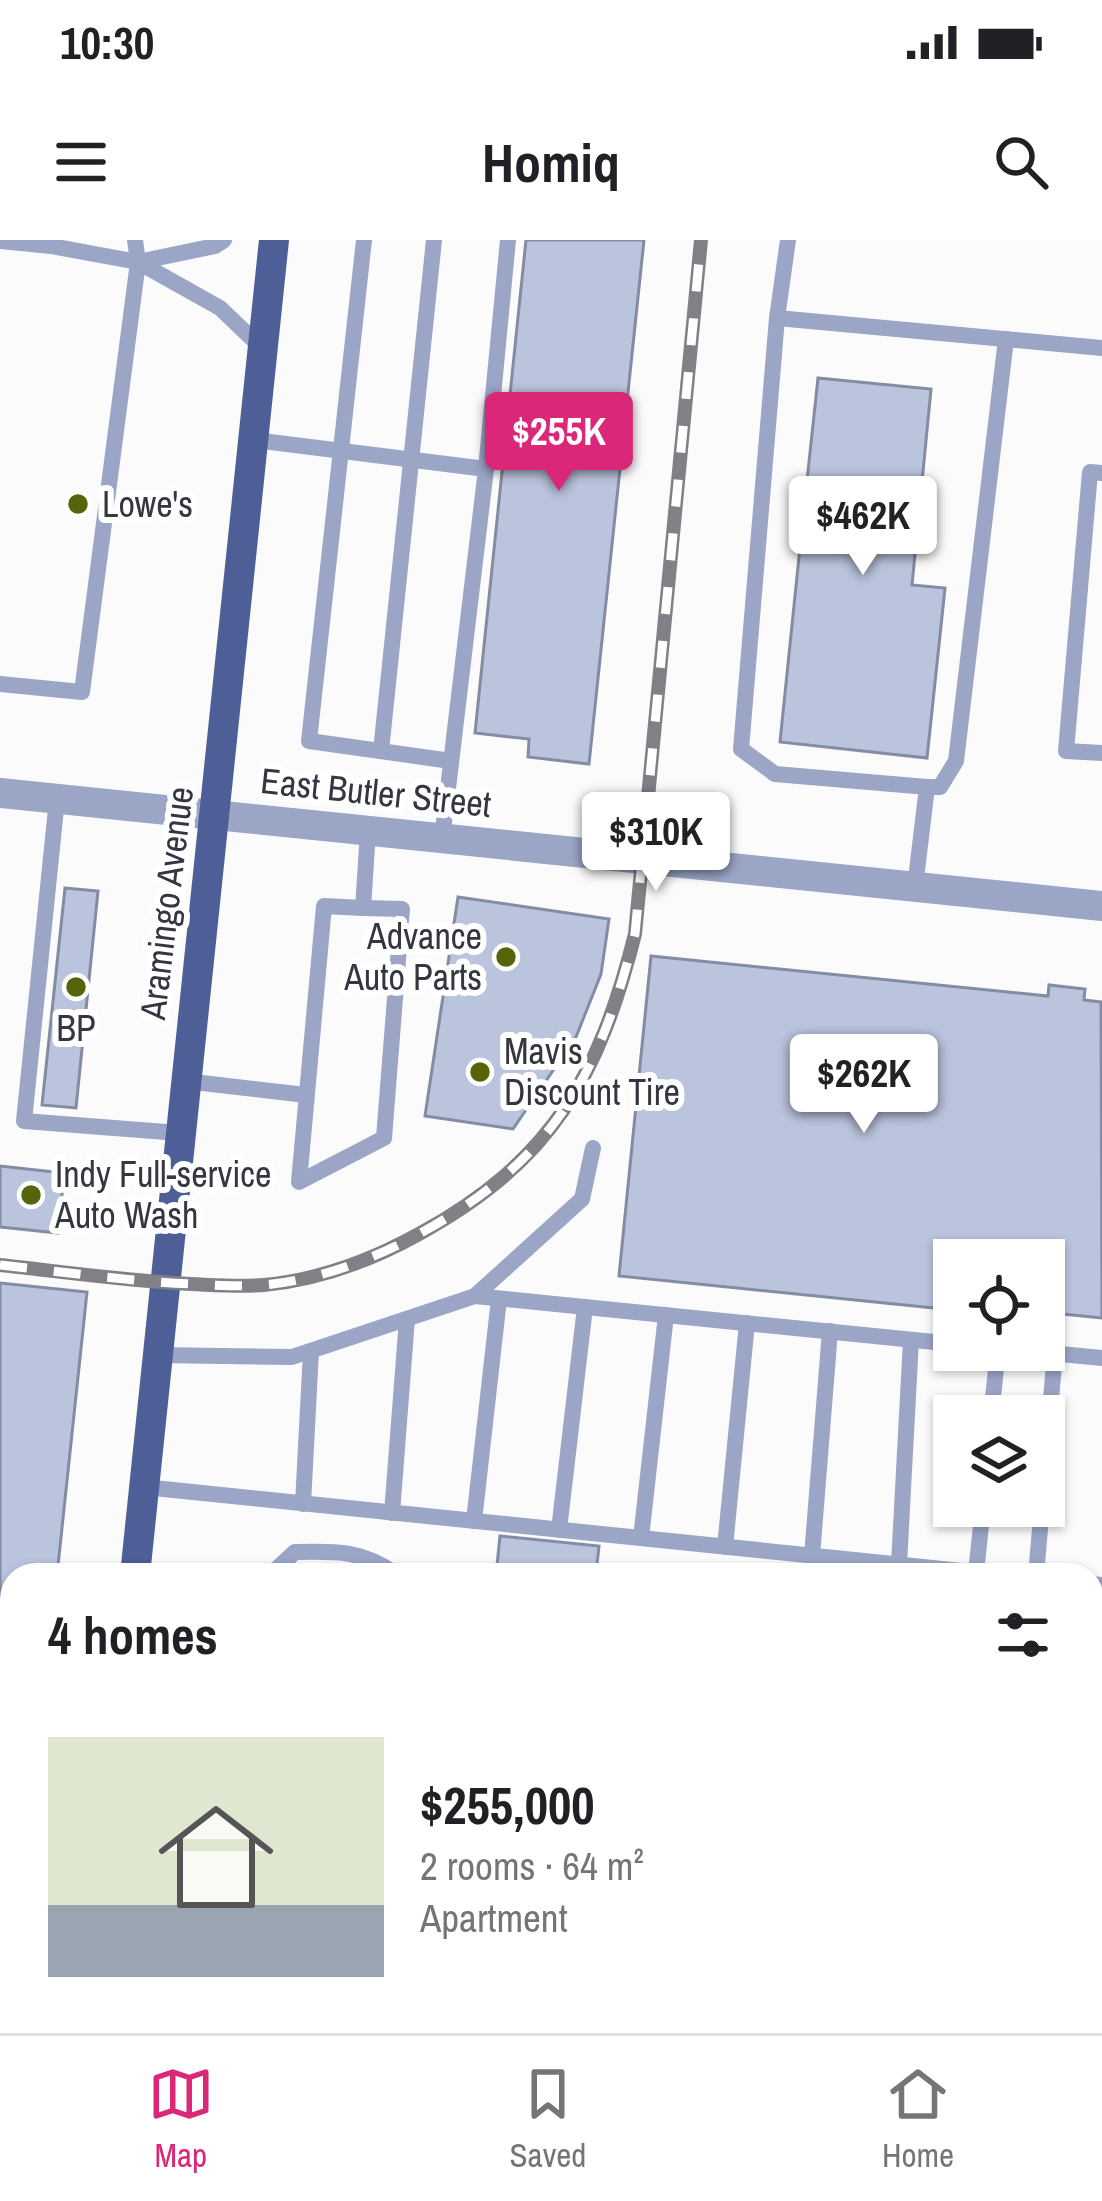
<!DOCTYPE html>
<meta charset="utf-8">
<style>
:root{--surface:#fff;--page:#f6f6f6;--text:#202124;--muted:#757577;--line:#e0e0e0;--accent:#db2777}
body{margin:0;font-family:"Archivo Narrow",sans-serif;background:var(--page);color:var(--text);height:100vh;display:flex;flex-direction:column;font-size:45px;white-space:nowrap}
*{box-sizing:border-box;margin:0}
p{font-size:39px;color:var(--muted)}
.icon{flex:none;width:66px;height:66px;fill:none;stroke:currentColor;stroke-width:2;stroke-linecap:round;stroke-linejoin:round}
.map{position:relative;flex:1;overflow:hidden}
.side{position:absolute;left:0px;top:1323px;width:1104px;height:471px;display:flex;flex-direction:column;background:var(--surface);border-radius:36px 36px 0 0;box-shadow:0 3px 9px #0004}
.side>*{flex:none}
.buttons{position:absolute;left:933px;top:999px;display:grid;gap:24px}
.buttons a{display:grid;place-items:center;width:132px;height:132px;border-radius:0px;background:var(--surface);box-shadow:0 3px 9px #0004;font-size:60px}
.price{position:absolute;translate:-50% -102px;padding:0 27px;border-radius:12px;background:#fff;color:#222;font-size:39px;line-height:78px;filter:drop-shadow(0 3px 6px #0008)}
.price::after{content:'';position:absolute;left:50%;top:72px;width:36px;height:27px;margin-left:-18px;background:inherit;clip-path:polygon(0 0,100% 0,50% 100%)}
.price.selected{background:var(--accent);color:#fff}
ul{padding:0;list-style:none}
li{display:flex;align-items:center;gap:36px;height:300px;padding:0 48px}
li span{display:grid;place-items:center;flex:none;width:336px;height:240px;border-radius:0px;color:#555}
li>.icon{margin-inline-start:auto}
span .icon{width:144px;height:144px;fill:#fffc;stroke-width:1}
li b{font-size:51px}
h2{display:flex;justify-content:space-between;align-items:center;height:144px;padding:0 48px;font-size:51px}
.status{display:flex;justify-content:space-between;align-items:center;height:84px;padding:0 60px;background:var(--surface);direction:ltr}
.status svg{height:33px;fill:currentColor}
header{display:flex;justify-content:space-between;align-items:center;height:156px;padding:0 48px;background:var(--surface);font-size:54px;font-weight:800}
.tab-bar{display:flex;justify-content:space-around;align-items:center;height:168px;border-top:3px solid var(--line);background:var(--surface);font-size:33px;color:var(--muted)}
.tab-bar a{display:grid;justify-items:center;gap:6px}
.tab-bar .selected{color:var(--accent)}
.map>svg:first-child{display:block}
.building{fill:#bbc4dd;stroke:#848ca4;stroke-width:3}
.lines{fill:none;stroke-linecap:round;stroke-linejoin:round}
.lane{stroke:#9ba6c6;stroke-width:16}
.street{stroke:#9ba6c6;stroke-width:30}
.primary{stroke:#4d5f96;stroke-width:30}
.rail-casing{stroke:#7f8187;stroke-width:14}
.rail{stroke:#fff;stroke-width:9;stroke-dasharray:27;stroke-linecap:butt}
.poi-dot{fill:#56650c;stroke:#fff;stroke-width:4.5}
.labels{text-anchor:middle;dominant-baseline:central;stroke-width:12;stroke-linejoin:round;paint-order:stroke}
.poi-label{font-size:36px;fill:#343741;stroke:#fff;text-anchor:start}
.street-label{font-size:36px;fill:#343741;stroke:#fff}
</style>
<div class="status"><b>10:30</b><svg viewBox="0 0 49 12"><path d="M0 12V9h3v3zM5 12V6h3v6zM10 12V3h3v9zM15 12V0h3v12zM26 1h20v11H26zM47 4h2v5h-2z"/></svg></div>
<header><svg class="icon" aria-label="menu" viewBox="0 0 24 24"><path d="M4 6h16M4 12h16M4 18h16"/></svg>Homiq<svg class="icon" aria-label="search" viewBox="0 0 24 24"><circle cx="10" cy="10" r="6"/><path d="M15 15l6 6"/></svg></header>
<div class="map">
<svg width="1102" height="1793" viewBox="0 0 1102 1793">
<rect width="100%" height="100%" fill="#fbfbfb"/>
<!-- building -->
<g class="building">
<path d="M526,0h118l-55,524 -61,-7 1,-18 -54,-6z"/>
<path d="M818,138l113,11 -19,196 33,3 -18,170 -147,-16 23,-224 -9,-1 3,-28 9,1z"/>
<path d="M65,648l33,3 -22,217 -34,-3z"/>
<path d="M458,657l151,22 -8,55 -25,63 -63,92 -88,-13z"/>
<path d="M651,716l397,40 1,-11 36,4 -1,11 17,2 1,316 -50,-5v7h-8v-60h-90v50l-335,-34z"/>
<path d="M0,926l64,7v5h4l-1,6 -4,-1 -2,23h4l-2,20h-4l-1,7 -58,-6z"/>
<path d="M0,1043l87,9 -30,283h-45v331l-12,-1z"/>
<path d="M500,1296l99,10 -3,29h-100z"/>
</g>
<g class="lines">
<!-- lane -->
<g class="lane">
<path d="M364,0l-55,501 142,20"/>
<path d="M788,0l-11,78 325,30"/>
<path d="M0,1l51,5 87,16 82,46 43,41"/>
<path d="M138,22l77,-16 9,-6"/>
<path d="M777,78l-36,431 34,25 152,13 -12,100"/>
<path d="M254,200l232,29 -44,370"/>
<path d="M486,229l22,-229"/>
<path d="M1102,233l-12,-1 -24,279 36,2"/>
<path d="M0,444l82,8 56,-430 -3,-22"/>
<path d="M381,511l53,-511"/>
<path d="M927,547h13l16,-26 50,-422"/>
<path d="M57,559l-33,322 155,12"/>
<path d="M363,668l39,1 -18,229 -85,44 25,-276 39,2 5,-77"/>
<path d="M185,841l121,14"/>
<path d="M475,1056l107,-97 11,-51"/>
<path d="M1020,1110l82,8"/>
<path d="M157,1115l135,2 183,-61 479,48"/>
<path d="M991,1176l7,-66"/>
<path d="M1044,1240l11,-127"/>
<path d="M144,1247l857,88"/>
<path d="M303,1264l8,-153"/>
<path d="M392,1273l15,-194"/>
<path d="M474,1281l25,-222"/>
<path d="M559,1290l26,-223"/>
<path d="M641,1298l25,-223"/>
<path d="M725,1307l22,-224"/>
<path d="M812,1316l18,-225"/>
<path d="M899,1324l12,-224"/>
<path d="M136,1332l41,3"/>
<path d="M976,1333l7,-67"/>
<path d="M270,1335l25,-23c41,-1 68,-2 102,23"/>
<path d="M1036,1335l6,-69"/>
<path d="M1092,1344l10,1"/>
<path d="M1092,1490l10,1"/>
<path d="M1092,1711l10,1"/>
<path d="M251,1793l1,-11"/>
<path d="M387,1793v-11"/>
<path d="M889,1793l1,-11"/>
<path d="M960,1793l1,-11"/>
</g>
<!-- street -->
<path class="street" d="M0,553l1102,113"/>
<!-- primary -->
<g class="primary">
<path d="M135,1335l139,-1335"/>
<path d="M0,1718l12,1"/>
<path d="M623,1782l99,11"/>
<path d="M91,1793l1,-11"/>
</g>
<defs>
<path id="rail" d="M0,1025c64,7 127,16 191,19 24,1 49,3 73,1 54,-5 108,-25 155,-51 133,-73 180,-157 216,-300l66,-694"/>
</defs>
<!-- rail casing -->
<use href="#rail" class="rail-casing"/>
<!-- rail -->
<use href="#rail" class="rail"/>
</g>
<!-- markers -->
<g class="poi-dot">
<circle cx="78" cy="264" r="12"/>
<circle cx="506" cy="717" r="12"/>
<circle cx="76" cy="747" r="12"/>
<circle cx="480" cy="832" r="12"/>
<circle cx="31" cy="955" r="12"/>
</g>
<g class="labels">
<!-- poi labels -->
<g class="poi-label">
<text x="102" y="264">Lowe's</text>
<text x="482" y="696" text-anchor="end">Advance<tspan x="482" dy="41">Auto Parts</tspan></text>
<text x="76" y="788" text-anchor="middle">BP</text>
<text x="504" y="811">Mavis<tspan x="504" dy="41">Discount Tire</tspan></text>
<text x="55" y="934">Indy Full-service<tspan x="55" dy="41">Auto Wash</tspan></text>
</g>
<!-- street labels -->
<g class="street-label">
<text transform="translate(376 552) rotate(6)">East Butler Street</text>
<text transform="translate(166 663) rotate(-83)">Aramingo Avenue</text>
</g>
</g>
</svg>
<div class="buttons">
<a><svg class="icon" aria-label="locate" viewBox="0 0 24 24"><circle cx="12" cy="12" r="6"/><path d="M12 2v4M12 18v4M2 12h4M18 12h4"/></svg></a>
<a><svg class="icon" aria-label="layers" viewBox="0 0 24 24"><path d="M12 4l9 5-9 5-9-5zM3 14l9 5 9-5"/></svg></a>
</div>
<b class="price selected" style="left:559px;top:254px">$255K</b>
<b class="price" style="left:863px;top:338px">$462K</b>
<b class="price" style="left:656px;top:654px">$310K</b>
<b class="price" style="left:864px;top:896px">$262K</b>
<section class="side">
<h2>4 homes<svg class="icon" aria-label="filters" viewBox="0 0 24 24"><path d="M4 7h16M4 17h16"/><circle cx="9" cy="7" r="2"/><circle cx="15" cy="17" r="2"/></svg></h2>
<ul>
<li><span style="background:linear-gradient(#dfe7d0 70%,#9aa5b1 0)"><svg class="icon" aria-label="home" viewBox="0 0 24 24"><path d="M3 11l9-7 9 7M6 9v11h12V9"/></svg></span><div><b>$255,000</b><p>2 rooms · 64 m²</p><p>Apartment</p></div></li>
</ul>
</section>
</div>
<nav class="tab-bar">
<a class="selected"><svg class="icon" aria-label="map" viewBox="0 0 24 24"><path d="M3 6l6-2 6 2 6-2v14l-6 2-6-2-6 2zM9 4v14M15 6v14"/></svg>Map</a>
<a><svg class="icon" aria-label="saved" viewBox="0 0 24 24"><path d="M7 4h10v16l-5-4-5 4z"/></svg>Saved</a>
<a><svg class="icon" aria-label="home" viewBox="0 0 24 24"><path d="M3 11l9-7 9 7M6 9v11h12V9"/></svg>Home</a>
</nav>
